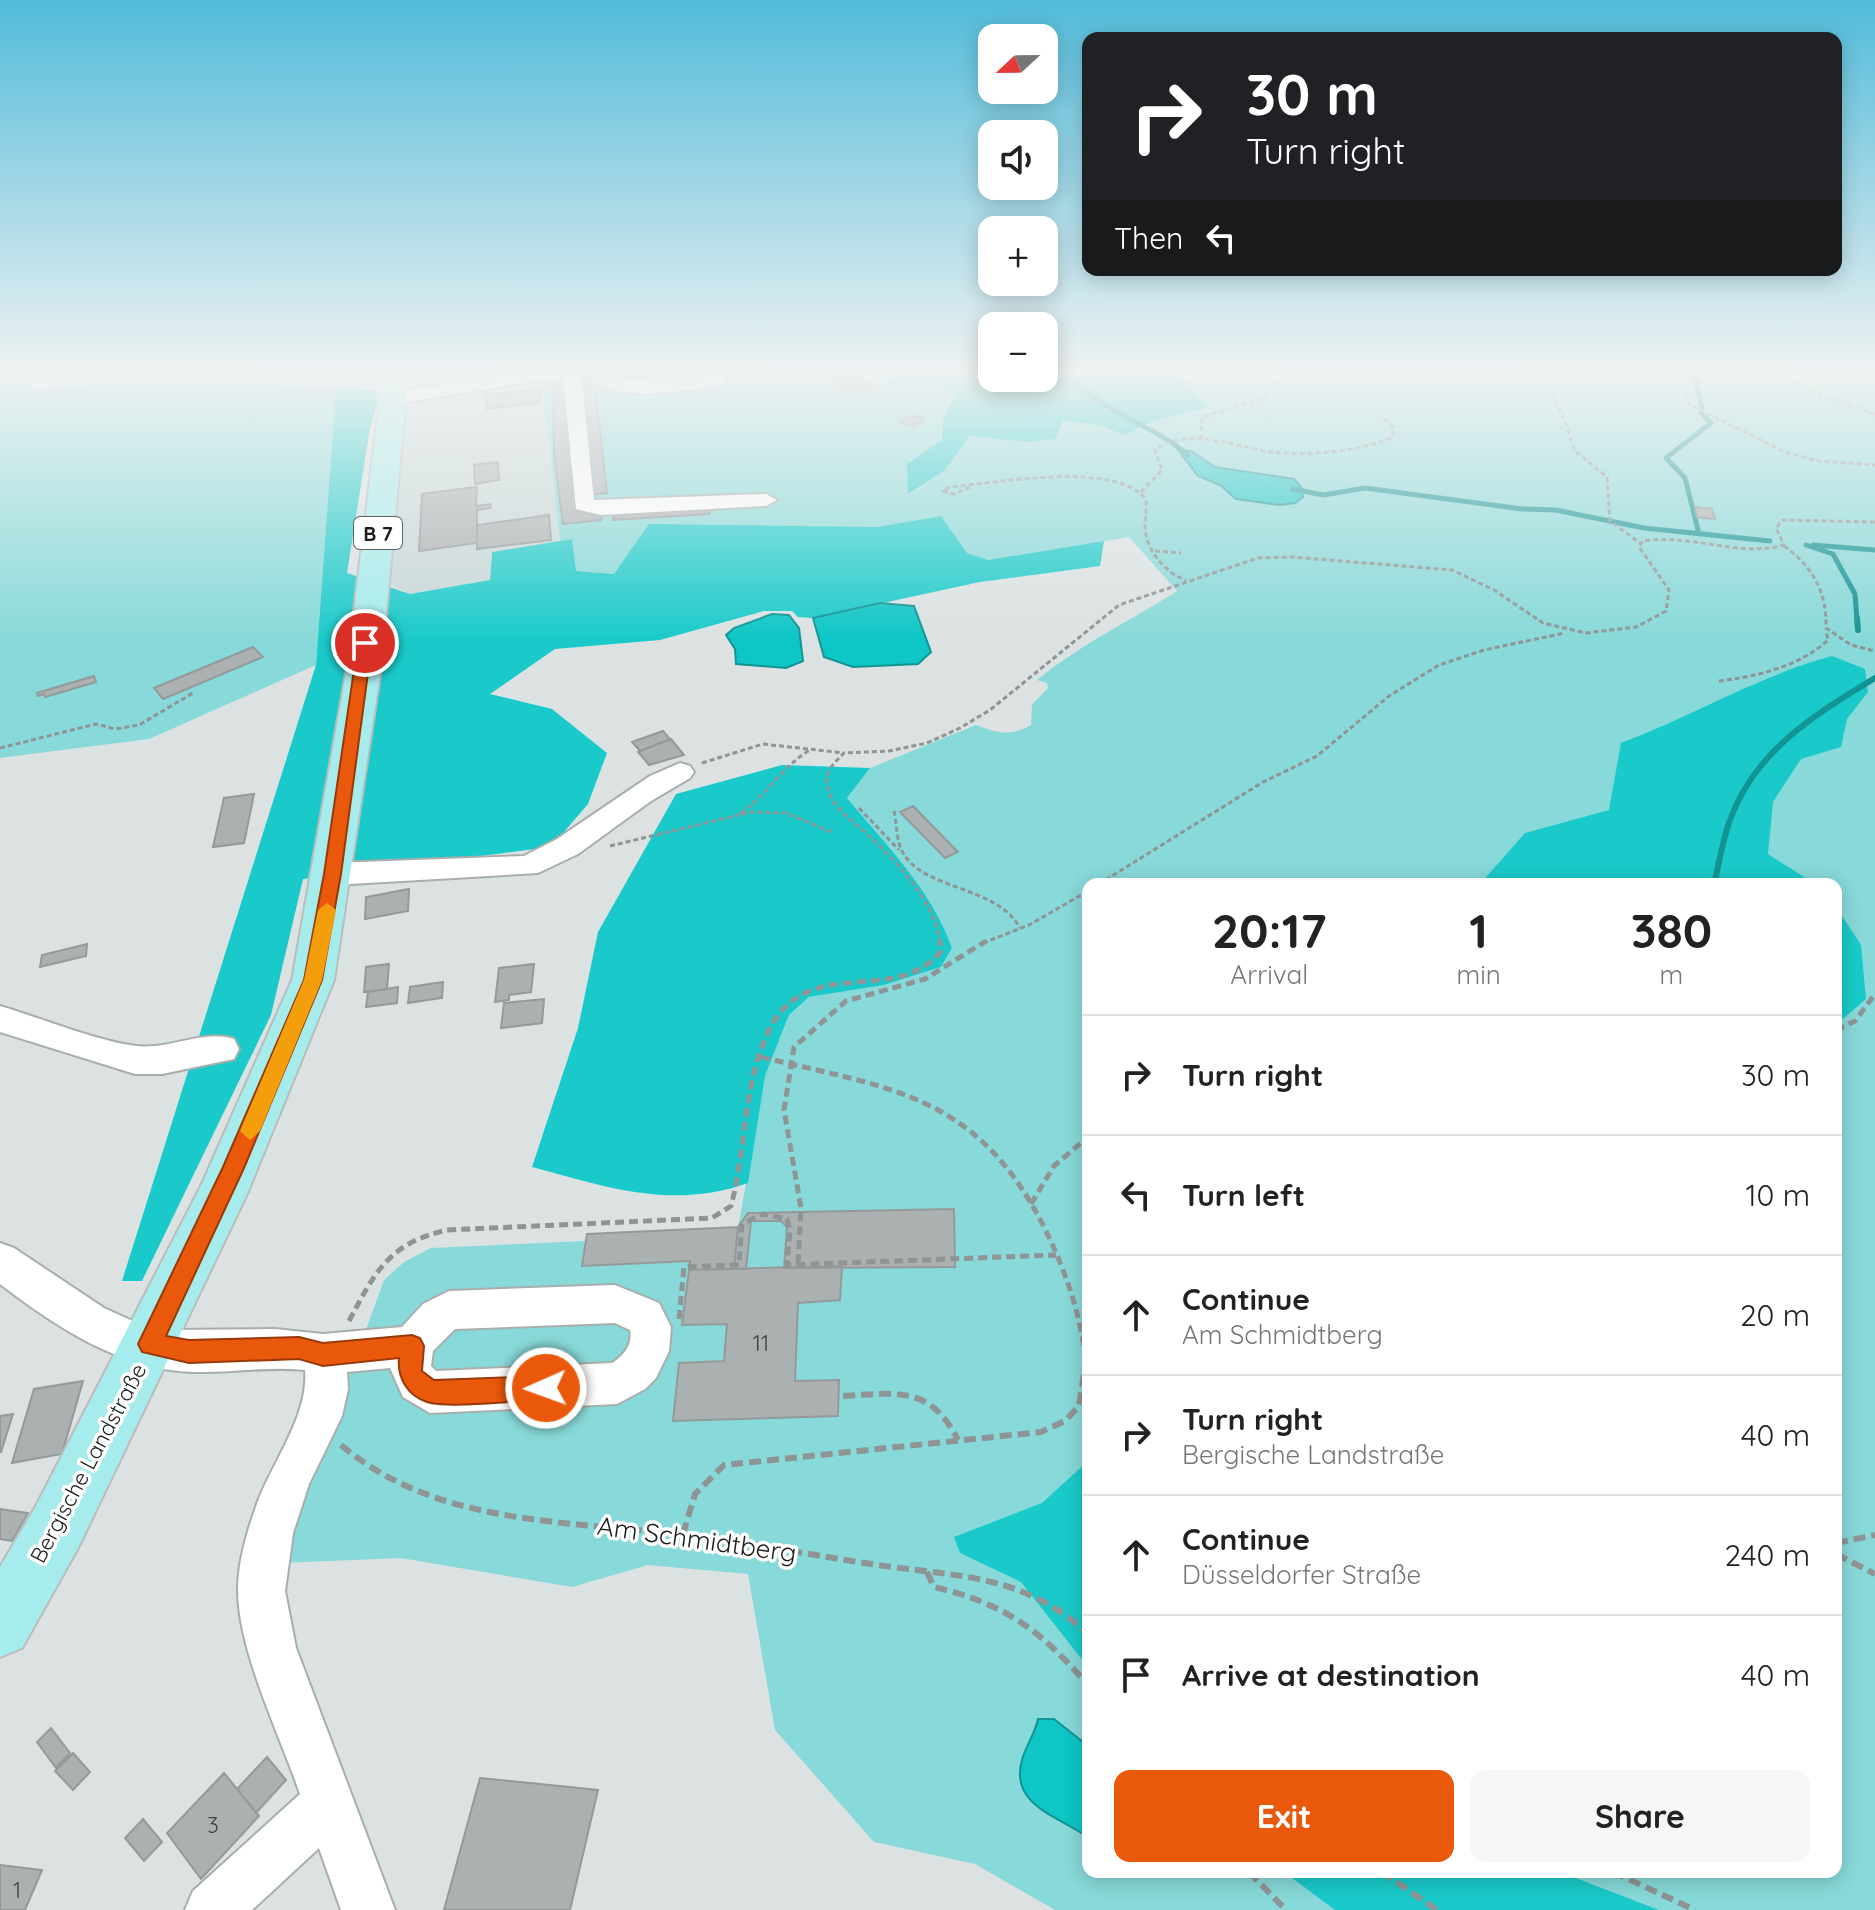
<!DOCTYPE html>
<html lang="en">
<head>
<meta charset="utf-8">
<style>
  body { margin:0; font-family:Quicksand,sans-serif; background:#f6f6f6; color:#222; height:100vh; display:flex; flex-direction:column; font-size:30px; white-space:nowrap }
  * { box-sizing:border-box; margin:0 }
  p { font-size:26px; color:#767676 }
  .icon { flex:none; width:44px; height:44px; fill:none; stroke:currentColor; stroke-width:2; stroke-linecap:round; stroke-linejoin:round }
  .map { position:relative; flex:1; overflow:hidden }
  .panel { position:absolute; left:1082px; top:878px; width:760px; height:1000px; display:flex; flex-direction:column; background:#fff; border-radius:16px; box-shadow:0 4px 20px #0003 }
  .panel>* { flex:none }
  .top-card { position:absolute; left:1082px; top:32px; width:760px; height:244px; border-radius:16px; box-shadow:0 4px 20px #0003; background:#202124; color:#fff; overflow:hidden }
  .needle { width:52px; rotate:248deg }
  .controls { position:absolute; left:978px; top:24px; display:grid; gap:16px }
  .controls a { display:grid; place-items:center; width:80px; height:80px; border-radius:16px; background:#fff; box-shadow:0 4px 20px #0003; font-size:40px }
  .pin { position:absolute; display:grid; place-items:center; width:68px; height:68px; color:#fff; margin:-34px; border:4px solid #fff; border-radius:50%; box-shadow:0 2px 8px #0007 }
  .me { position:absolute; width:88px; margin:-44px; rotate:268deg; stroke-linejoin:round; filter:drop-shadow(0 0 6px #0008) }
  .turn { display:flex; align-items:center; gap:28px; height:168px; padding:0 32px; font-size:36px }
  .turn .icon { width:104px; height:104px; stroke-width:2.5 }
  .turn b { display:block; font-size:56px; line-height:68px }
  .then { display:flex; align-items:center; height:76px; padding:0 32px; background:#0003; gap:16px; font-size:30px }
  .eta { display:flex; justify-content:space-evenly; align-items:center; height:136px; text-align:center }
  .eta b { font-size:48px; font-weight:800; line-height:56px }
  .primary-button { display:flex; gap:16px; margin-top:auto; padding:16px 32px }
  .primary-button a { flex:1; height:92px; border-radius:16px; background:#ea580c; color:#fff; font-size:32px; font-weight:800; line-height:92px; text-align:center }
  .primary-button a+a { background:#f6f6f6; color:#222 }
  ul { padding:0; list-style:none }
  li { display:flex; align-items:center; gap:24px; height:120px; padding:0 32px; border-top:2px solid #e0e0e0 }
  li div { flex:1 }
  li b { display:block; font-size:30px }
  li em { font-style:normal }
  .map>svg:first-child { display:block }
</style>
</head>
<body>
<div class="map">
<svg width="1875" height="1910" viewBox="0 0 1875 1910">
  <rect width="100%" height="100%" fill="#dce2e2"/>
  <path fill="#c9d7d7" d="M542 381 560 541 492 552 490 580 410 594 389 584 407 404 417 398Z"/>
  <path fill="#88d9d9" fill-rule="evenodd" d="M0 372H34L28 391 147 379 336 388 316 665 149 739 0 758Z
    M541 372H891L887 387H943L955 395 943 419 942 440 907 464 909 494 944 471 970 436 1028 442 1063 421 1094 424 1126 435 1148 423 1208 407 1178 372H1875V1910H1055L975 1864 874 1842 775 1730 748 1574 648 1565 572 1587 401 1558 281 1563 384 1280 404 1262 431 1248 737 1234 765 1076 789 1015 809 997 884 985 941 967 952 948C932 890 886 845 847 798L870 768 976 725C997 733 1010 737 1031 725L1032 705 1048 688 1047 683 1037 680C1081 644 1130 621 1177 591L1129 537 988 560 967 553 940 516 614 574 575 571 572 539 560 541ZM1088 884H1836V1872H1088Z"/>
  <path fill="#1acaca" d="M891 372H992V378L1043 380 1059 372H1178L1208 407 1148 423 1126 435 1094 424 1063 421 1055 439 1028 442 970 436 944 471 908 494 907 464 942 440 943 419 955 395 943 387H887Z
    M336 388 376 390 378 400 369 434 347 573 410 594 490 580 492 552 572 539 576 571 614 574 649 524 877 527 941 516 967 553 988 560 1104 541 1100 566 980 582 813 618 798 617 792 611H764L660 640 555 649 490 694 552 709 607 753 588 804 551 847 303 879 271 1015 142 1281H122L316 665Z
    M1832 656 1865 669 1868 692 1847 719 1841 747 1801 759 1773 802 1768 854 1815 884H1480L1525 833 1609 810 1621 743C1693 716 1758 676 1832 656Z
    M782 765 870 768 847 798C886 845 932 890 952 948L941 967 884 985 809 997 789 1015 765 1076 748 1183C672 1210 606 1187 532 1167L578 1028 598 932 676 794Z
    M1836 907 1861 945 1866 999 1836 1025Z
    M1088 1461V1667L1021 1582 960 1553 954 1537 1042 1503Z
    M1284 1872H1560L1659 1910H1335Z"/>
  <path fill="#0ec6c6" stroke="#129494" stroke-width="2" d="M1178 450 1191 451 1215 467 1294 479 1301 487 1303 497 1295 503 1280 505 1236 499 1220 485 1198 476Z
    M880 603 914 606 931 652 918 664 853 667 824 657 813 618Z
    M772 614 789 615 799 628 803 661 786 668 736 664 735 649 726 635 734 628Z
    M1038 1719H1054L1088 1746V1837C1058 1816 1009 1805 1022 1760 1026 1745 1035 1734 1038 1719Z"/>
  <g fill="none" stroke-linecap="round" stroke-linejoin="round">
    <path stroke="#129494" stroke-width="5" d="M1089 372 1076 382C1105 413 1153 425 1188 455
      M1694 372 1702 409
      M1293 489 1323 495 1365 488 1522 509 1556 510 1644 528 1770 541
      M1699 534 1685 478 1666 458 1711 423 1701 413
      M1806 545 1833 554 1855 594 1857 620
      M1813 545 1875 550"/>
    <path stroke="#129494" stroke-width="6" d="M1857 618 1858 630
      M1714 884C1719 864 1722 843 1729 823 1753 752 1814 715 1875 678"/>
  </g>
  <path fill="#abb0b0" stroke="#949999" stroke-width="2" d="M606 372 662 373 672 378V383L690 385 624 379Z
    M826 372H860L863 378 829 380Z
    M594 378 607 493 590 495 579 379Z
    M568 380 576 508 584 513 602 511 601 520 563 524 554 456 553 382Z
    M870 383 874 389 842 394 838 387Z
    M539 389 540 403 486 409V395Z
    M910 416 920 417 924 421 913 427 899 422Z
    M498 462 499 480 475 484 474 465Z
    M477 487 476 506 490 504 491 508 477 510V543L419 551 422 494Z
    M709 507V514L613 520 614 511Z
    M1695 507 1712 509 1715 519 1697 517Z
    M549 515 551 540 477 549V525Z
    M253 647 263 657 163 699 154 688Z
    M94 676 96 682 45 697 44 694 38 696 37 693Z
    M663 731 670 739 640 751 632 742Z
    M671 739 684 755 649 765 638 752Z
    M254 794 244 843 213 847 224 798Z
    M913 806 958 852 945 858 900 812Z
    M409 889 408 911 365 919 366 897Z
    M87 944 86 956 40 967 42 955Z
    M389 964 387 989 364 992 366 967Z
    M534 964 531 992 509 995V1000L495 1002 499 968Z
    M443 982 442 998 408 1003 410 987Z
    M398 987 397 1003 366 1007 368 992Z
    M544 999 542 1023 501 1028 504 1003Z
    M954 1209 955 1267 784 1268 787 1227 781 1221H751L746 1269H734L738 1227 748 1213Z
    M738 1227 734 1269 689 1270 690 1261 582 1266 587 1234Z
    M842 1266 840 1300 798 1303 795 1381 839 1380 838 1416 673 1421 679 1363 724 1361 727 1324 682 1325 689 1270Z
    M83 1381 62 1454 12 1463 34 1389Z
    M13 1414 1 1452H0V1416Z
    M0 1509 28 1513 12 1541 0 1539Z
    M51 1728 70 1753 56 1768 37 1742Z
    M73 1753 90 1772 73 1790 55 1771Z
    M267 1757 286 1780 256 1813 237 1789Z
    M224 1773 259 1816 201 1879 167 1833Z
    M480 1778 598 1790 570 1910H444Z
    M143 1819 162 1842 144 1861 125 1838Z
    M0 1865 42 1870 25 1910H0Z"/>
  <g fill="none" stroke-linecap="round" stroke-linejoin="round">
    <defs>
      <path id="minor" d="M522 372H581L594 500 766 494 777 500 766 506 601 515 576 509 563 377 393 404 383 398 393 392Z
        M707 372H725L723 384C698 390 618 402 600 383L609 377 673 383 707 376Z
        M680 763 690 766 694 772 690 778 651 801 578 854 538 873 333 885 322 882 318 874 322 866 333 863 524 856 557 839 650 776Z
        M0 1006C38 1017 99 1042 137 1046 169 1050 204 1029 234 1039L239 1049 234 1059 162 1074H135L0 1032Z
        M0 1243 14 1248 104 1308 139 1324 166 1330 275 1329 323 1334 402 1327 423 1304 449 1291 615 1285 659 1303 671 1327 669 1351 656 1378 645 1389 617 1404 430 1413 403 1397 390 1368 347 1372 348 1389 342 1416 309 1484 293 1533 285 1591 296 1648 395 1910H341L319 1848 252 1910H185L193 1891 300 1794C280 1735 238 1651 238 1590 238 1560 248 1529 258 1501 274 1460 309 1414 305 1370 268 1366 231 1373 194 1372 121 1370 56 1327 0 1284ZM615 1323 630 1330C633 1345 624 1355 612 1363L436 1371 431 1366 433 1351 455 1329Z"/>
      <path id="major" d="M380 372H404L406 398 381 668 334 980 247 1194 78 1548 22 1648 0 1657V1567L36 1506 201 1186 292 980 347 668 380 398Z"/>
    </defs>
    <use href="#minor" stroke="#a8aead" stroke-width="4"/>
    <use href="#major" stroke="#bbbcbc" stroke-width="4"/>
    <path stroke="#8f9494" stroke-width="3" stroke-dasharray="5 3" stroke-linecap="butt" d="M1540 372 1563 416 1575 451 1607 477 1610 521 1640 543
      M1675 372 1686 387 1689 404 1787 453 1819 461 1875 465
      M1775 372 1818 394 1875 414
      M1201 439 1202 417 1262 399 1285 372
      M970 487 955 494 943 491 950 487C992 483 1120 460 1146 500 1147 509 1145 517 1145 526 1145 549 1165 573 1186 580
      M1141 492 1162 470 1155 450C1191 424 1242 451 1282 453 1319 455 1357 451 1392 438L1394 429 1384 418
      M1784 546C1813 567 1827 592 1826 628L1851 645 1875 651
      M1155 551 1181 553
      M1719 681C1755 677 1801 666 1828 640L1826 631
      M0 748 96 724 115 729 139 725 193 693
      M702 763 763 744 844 753
      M859 808 899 850
      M894 811C897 823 896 837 901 849 920 891 996 884 1020 928
      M740 813C767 796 782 766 810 750
      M610 846 751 812 786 813 834 833
      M1099 884 1263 782 1317 756 1389 696 1439 665 1484 650 1565 633
      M940 943C936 903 897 862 869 836 854 822 830 807 827 784 825 771 835 762 844 753L889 751 927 743 960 728 990 710 1119 605 1258 558 1292 557 1452 570 1494 590 1543 623 1586 633 1636 627 1666 611 1669 590 1639 547 1643 541C1691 533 1737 558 1784 545L1776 528 1783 520 1875 522
      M983 943 1029 925 1088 891"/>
    <path stroke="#8f9494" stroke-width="5" stroke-dasharray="9 5" stroke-linecap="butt" d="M1836 1030 1855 1021 1875 994
      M761 1057C894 1089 978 1095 1045 1229 1066 1272 1081 1315 1086 1363
      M1031 1204 1054 1166 1088 1137
      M798 1263 801 1208 784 1110 794 1047 846 1001 925 979 986 941
      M679 1319 684 1267 739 1265 742 1224 763 1214 787 1219 790 1230 787 1265 1056 1255
      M349 1321C375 1272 389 1243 447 1230L712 1218 731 1206C746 1149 743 1086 768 1032 806 951 896 1008 941 951L940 941"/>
    <path stroke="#8f9494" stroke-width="6" stroke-dasharray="12 6" stroke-linecap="butt" d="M843 1396C897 1393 930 1385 958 1440
      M341 1445C439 1528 573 1520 693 1536 760 1544 825 1558 892 1567 969 1577 1028 1578 1088 1634
      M683 1534 695 1494 724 1465 1041 1432 1065 1421 1079 1406 1086 1361
      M1836 1543 1875 1535
      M1836 1554 1875 1574
      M927 1572 934 1587C1006 1604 1040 1630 1088 1685
      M1249 1872 1286 1910
      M1382 1872 1437 1910
      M1613 1872 1695 1910"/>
    <use href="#minor" fill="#fff" fill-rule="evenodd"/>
    <use href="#major" fill="#a6ecec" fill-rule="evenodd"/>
  </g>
  <linearGradient id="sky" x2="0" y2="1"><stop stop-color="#51bbda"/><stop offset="0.58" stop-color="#eff2f2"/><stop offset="1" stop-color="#eff2f2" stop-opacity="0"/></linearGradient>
  <rect width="1875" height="640" fill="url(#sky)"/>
  <path fill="#ea580c" stroke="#983908" stroke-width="2" d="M365 639 372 643 341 874 322 980 244 1168 166 1336 189 1340 299 1337 323 1343 412 1335 420 1338 424 1346 422 1371 434 1380 546 1376 554 1379 558 1388 554 1396 546 1400C519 1400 449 1409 427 1402 408 1396 397 1378 399 1358L323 1366 299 1359 189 1363 142 1352 138 1344 223 1167 304 980 324 874 358 643Z"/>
  <path fill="#f59e0b" d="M327 903 336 910 322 980 260 1131 250 1140 240 1131 304 980 318 910Z"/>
  <g text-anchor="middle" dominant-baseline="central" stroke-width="7" stroke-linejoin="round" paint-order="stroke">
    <rect fill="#fff" stroke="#606262" stroke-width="2" x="354" y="517" width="48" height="32" rx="6"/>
    <g font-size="20" font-weight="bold" fill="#1c1e1e">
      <text x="378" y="533">B 7</text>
    </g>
    <g font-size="22" fill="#404242">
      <text x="761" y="1343">11</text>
      <text x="213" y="1825">3</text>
      <text x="17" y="1890">1</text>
    </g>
    <g font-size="22" fill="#1c1e1e" stroke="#fff">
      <text transform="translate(88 1463) rotate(-62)">Bergische Landstraße</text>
    </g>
    <g font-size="26" fill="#1c1e1e" stroke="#fff">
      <text transform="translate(697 1539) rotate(8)">Am Schmidtberg</text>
    </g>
  </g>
</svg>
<div class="controls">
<a><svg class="needle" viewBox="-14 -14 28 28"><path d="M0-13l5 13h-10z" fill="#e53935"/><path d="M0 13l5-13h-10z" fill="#767676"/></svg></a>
<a><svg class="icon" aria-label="sound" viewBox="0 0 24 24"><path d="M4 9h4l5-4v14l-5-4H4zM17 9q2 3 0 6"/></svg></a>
<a>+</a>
<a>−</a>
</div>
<div class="pin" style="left:365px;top:643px;background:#d93025"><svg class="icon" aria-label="arrive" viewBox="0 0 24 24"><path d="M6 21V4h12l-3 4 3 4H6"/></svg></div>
<svg class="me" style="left:546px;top:1388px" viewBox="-20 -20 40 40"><circle r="17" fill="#ea580c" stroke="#fff" stroke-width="3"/><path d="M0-11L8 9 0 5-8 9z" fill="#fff"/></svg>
<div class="top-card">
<div class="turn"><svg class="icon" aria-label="right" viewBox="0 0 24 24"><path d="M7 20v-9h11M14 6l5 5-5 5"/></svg><div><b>30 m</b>Turn right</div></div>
<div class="then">Then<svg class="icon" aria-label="left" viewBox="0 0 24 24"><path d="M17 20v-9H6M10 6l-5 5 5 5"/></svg></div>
</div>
<section class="panel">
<div class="eta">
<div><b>20:17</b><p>Arrival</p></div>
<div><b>1</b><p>min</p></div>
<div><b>380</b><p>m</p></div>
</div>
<ul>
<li><svg class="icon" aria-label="right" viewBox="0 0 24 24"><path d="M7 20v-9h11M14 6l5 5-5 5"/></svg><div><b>Turn right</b></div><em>30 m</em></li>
<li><svg class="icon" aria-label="left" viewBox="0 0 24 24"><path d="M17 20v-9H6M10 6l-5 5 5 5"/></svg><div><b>Turn left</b></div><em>10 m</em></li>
<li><svg class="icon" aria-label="ahead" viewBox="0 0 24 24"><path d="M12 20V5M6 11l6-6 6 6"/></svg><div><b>Continue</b><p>Am Schmidtberg</p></div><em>20 m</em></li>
<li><svg class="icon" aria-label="right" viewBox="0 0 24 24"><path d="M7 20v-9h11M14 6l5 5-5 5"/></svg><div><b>Turn right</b><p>Bergische Landstraße</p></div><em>40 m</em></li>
<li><svg class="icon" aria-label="ahead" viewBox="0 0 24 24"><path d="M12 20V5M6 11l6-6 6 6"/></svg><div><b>Continue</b><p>Düsseldorfer Straße</p></div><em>240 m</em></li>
<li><svg class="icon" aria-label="arrive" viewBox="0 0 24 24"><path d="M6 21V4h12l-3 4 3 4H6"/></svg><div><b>Arrive at destination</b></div><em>40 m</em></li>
</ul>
<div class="primary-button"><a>Exit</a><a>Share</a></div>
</section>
</div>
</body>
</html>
